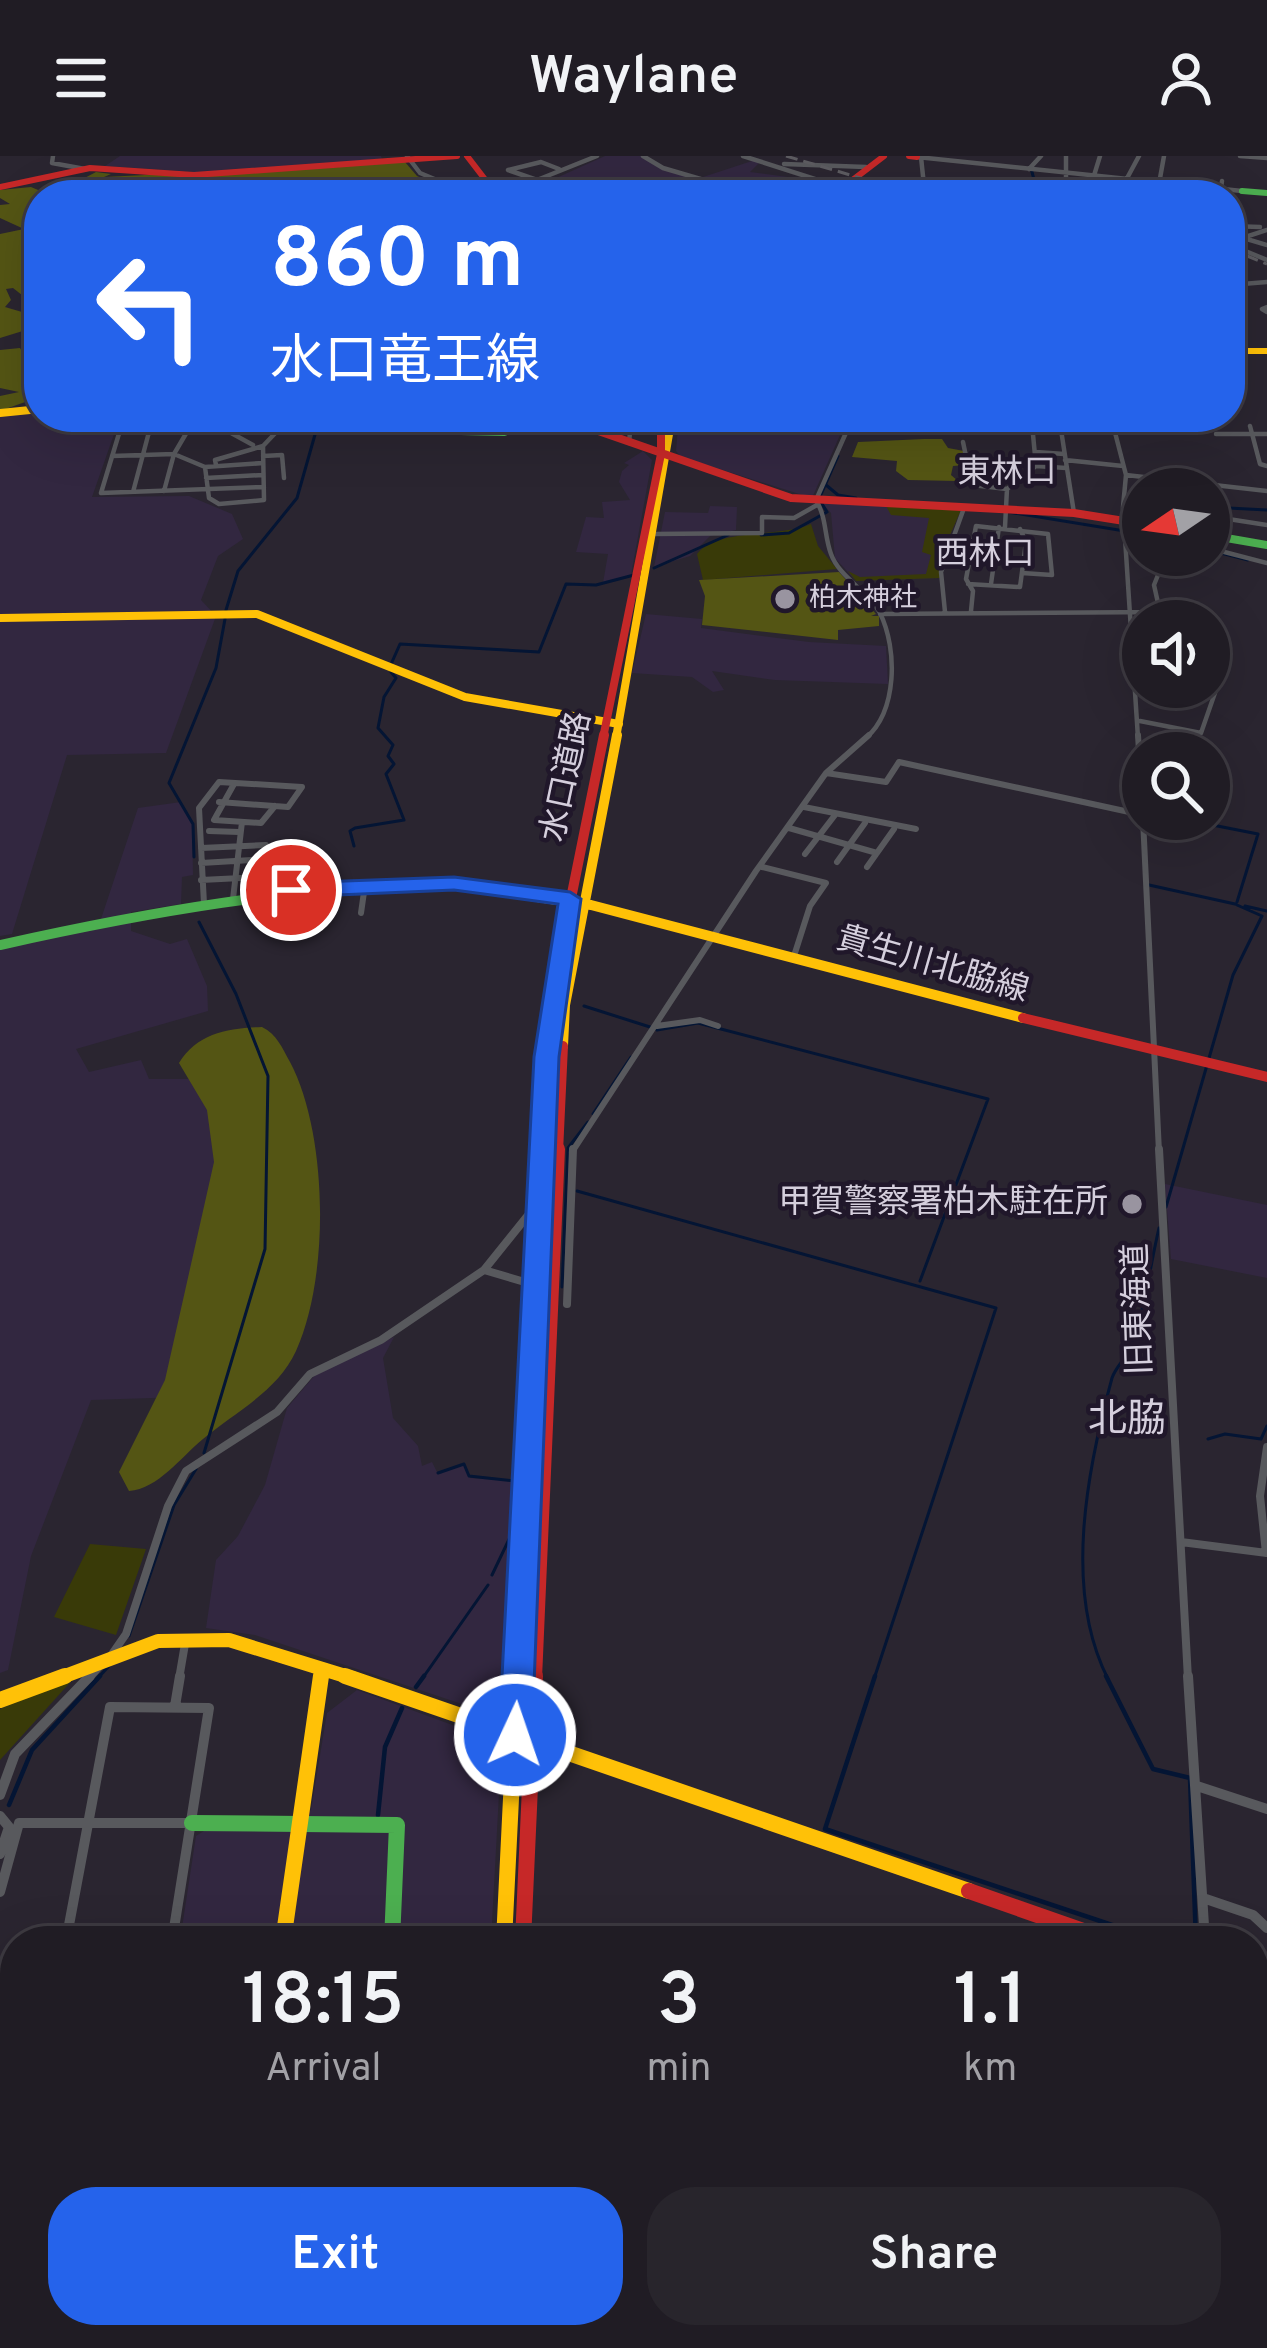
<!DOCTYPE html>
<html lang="en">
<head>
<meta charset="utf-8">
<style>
  body { margin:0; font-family:Overpass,"Noto Sans JP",sans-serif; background:#28252c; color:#f1f3f6; height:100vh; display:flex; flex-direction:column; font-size:45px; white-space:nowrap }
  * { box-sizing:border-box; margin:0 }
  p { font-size:39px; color:#a2a1a6 }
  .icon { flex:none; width:66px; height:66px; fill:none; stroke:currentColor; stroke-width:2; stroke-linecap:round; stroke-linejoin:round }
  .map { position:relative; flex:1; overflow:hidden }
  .details { position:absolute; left:0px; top:1770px; width:1269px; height:423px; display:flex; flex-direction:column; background:#201c24; border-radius:48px 48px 0 0; box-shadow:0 12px 48px #0002,0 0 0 3px #3d3a41 }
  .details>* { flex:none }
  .guide { position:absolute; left:24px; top:24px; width:1221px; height:252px; border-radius:48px; box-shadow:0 12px 48px #0002,0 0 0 3px #3d3a41; background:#2563eb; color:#fff; overflow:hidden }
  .needle { width:78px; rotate:257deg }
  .fabs { position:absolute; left:1122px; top:312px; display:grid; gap:24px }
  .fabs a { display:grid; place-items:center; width:108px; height:108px; border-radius:50%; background:#201c24; box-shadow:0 12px 48px #0002,0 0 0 3px #3d3a41; font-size:60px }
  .pin { position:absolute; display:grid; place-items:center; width:102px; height:102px; color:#fff; margin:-51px; border:6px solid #fff; border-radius:50%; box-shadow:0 3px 12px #0007 }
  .me { position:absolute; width:132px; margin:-66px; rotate:3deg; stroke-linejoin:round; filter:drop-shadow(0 0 9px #0008) }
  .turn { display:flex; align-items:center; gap:42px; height:252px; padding:0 48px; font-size:54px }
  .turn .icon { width:156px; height:156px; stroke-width:2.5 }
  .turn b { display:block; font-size:84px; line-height:102px }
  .eta { display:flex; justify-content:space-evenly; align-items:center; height:204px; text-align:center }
  .eta b { font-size:72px; font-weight:600; line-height:84px }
  .primary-button { display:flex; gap:24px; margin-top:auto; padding:24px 48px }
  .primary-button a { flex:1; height:138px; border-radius:48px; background:#2563eb; color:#fff; font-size:48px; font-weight:600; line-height:138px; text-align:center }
  .primary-button a+a { background:#28252c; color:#f1f3f6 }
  header { display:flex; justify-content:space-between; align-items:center; height:156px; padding:0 48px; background:#201c24; font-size:54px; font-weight:600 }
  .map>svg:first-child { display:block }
</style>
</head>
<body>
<header><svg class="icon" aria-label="menu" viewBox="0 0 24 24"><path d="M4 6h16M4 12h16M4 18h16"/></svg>Waylane<svg class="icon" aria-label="person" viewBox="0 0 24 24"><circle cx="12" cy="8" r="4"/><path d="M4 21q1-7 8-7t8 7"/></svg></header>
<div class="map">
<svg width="1267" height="2192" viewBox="0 0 1267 2192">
  <rect width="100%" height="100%" fill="#2a2530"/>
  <path fill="#322740" d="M120 0H381L382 3 208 17 105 10Z
    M605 0H641L660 12 700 22 755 4 761 5 750 16 810 24 801 25 798 39H584L547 34 543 28Z
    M39 255V261H120L92 341 189 340 232 358 243 383 218 400 201 444 216 460 166 597 67 599 12 778 0 780V259Z
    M679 261H848L812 342 681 301 676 295Z
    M643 295 652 304 631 419 603 427 608 398 576 396 586 361 604 362 602 346 630 344 619 326 622 315 629 309 624 307Z
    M821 346 961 354 946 388 940 422 856 425 835 402 831 357Z
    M710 350 737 351 736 374 710 380 690 400 654 411 665 356 708 357Z
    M646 458 702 463 701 472 809 486 886 490 888 528 775 524 712 515 724 534 713 536 692 521 632 517Z
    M181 646 192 669 193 719 182 721 181 748 131 756V775L170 788 187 783 207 830 208 855 76 893 89 916 141 904 149 923H233L182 1241 91 1244 31 1400 8 1514 0 1517V792L99 769 138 652Z
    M1165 1028 1267 1049V1122L1171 1103Z
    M394 1181 383 1202 393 1262 418 1290 422 1310 432 1306 437 1316 464 1309 470 1322 514 1325 504 1537 477 1553 255 1479 206 1472 216 1404 238 1380 265 1329 287 1252 315 1219Z
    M357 1534 485 1581 501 1601 491 1785H180L196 1680 204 1675 282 1673 311 1654 327 1557Z
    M119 2178H465L463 2192H117Z"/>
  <path fill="#393a08" d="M886 350 961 354 946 388 940 422 856 425 848 415 860 421 926 418 931 399 922 396 929 362 891 359Z
    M811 368 818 390 837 413 703 424 697 398C716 372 779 382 811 368Z
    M90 1388 146 1393 116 1479 54 1461Z
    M75 1521 0 1604V1553Z"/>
  <path fill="#545514" d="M405 6 417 20 451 35 385 39 376 25 363 39H242L265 22 228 39 218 29 209 31 216 39H148L140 34 138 39H63L58 31 112 27 79 25 96 16 111 18 104 21Z
    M31 31 50 39H39V137L27 143 13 132 6 133 11 144 5 151 39 161V170L0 182V78L24 73 0 62V49L10 48 0 42V34Z
    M20 192 34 215 39 214V241L0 255V240L19 236 0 232V194Z
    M924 283H942L948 292 964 295 965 309 953 310 951 319 958 325 908 324 896 315 897 305 852 301 858 286Z
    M839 416 876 458 871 460H879V470L838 474V484L702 469 705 440 699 424Z
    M262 871C277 878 282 892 290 906 328 978 330 1120 296 1195 277 1236 235 1256 203 1283 181 1301 158 1333 129 1335L119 1316 165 1224 214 1006 207 954 179 907C197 877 229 872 262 871Z"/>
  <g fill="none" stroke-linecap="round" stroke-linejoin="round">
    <path stroke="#041534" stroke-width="3" d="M1032 16 1036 31
      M541 25 549 39
      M1230 92 1245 97
      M826 329 838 339 856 342
      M1209 351 1267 354
      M1008 356 1143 378
      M761 379 789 377 827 356 819 343 838 300
      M1217 396 1248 404
      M654 412 728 379
      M226 454 238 415 297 342 320 261
      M392 506 400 488 539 496 566 428 596 429 634 419
      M1182 663 1258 678 1237 746
      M354 690 350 675 355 672 404 664 386 618 394 608 388 600 393 589 378 572 384 541 396 522 391 516
      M194 701 193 668 169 627 216 512 225 463
      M1149 729 1235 748
      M1245 750 1267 755
      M199 766 236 838 268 920 265 1093 204 1297
      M584 850 650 871
      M657 874 698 867 988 943 920 1125
      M593 958 631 901
      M577 1035 996 1152 874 1523
      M1166 1051 1233 819 1262 760 1237 749
      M562 1131 568 992 588 966
      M1208 1283 1225 1278 1261 1283 1267 1270
      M438 1317 464 1308 469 1320 515 1325 513 1364
      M492 1419 512 1377
      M129 1480 174 1349 196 1313
      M97 1523 109 1510
      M422 1523 488 1429
      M1108 1523C1063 1435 1087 1314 1112 1222 1116 1210 1127 1202 1131 1190 1145 1153 1150 1110 1159 1072"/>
    <path stroke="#041534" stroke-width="4.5" d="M875 1520 825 1673 1160 1785
      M1106 1520 1153 1613 1190 1622 1196 1785
      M416 1531 424 1520
      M9 1649 32 1594 100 1520
      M378 1659 385 1591 402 1552
      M1254 1816 1267 1821
      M958 2178 989 2192
      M1218 2178 1219 2192
      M351 2192 352 2180"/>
    <path stroke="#58595d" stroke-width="4.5" d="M53 0 52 7 85 13
      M407 0 420 17 473 39
      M643 0 663 12 755 39
      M743 0 865 39
      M1066 0V39
      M1240 0 1267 2
      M917 1 1242 35
      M921 1 925 39
      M784 8 866 11
      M1029 13 1041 0
      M537 24 597 0
      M1038 37 1065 38
      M528 39 541 34 537 24 508 14 541 6 559 13
      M556 39H563
      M1088 39 1100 0
      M1118 39 1139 0
      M1157 39 1164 0
      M1220 39 1222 25
      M1230 70 1260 71
      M1240 81 1267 89
      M1230 86 1267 74
      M1243 94 1267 104
      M1230 129 1267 126
      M1267 151 1262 153 1267 156
      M1232 195 1242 219
      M124 261 101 337 264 331
      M624 261 631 265 629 287
      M853 261 816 344C827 363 824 379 831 398 839 421 869 436 880 457 898 494 897 555 866 582
      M882 261V266
      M1059 261 1074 357
      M1111 261 1126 319 1123 351 1138 582
      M229 267 222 272 253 289
      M993 268H1032L1036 310 1007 333 1005 371
      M1250 270 1260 308 1267 310
      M1033 274 1061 276
      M1216 278H1267
      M963 286 972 329 1007 333
      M1036 296 1064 298
      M112 300 174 298 205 311
      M263 300 282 299 284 322
      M1065 304 1123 310
      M1004 305 1036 306
      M263 307 205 311 209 342 219 348 264 344 263 290 282 270
      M216 309 215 304 263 290
      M1036 310 1066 312
      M1126 319 1267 335
      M206 322 263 319
      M164 335 174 298 194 264
      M133 336 153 261
      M1209 360 1267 369
      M654 378 762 377V361L794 362 817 349
      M1209 392 1267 407
      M968 428 1020 431 1026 386 1020 373
      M991 428 999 371
      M971 455 973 435 966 423 976 370 1048 378 1052 419 1022 417
      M945 456 941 416 964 352
      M880 458 1159 456
      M1162 465 1154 429 1166 399
      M1140 565 1201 577 1225 508"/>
    <path stroke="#58595d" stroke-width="6" d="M1138 579 1143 660
      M826 617 886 626 899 606 1143 659
      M234 628 214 664 261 667 275 650
      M804 651 916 673
      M1143 663 1159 996
      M789 672 877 697
      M209 675 239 676
      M201 692 266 689
      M805 698 835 659
      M837 706 865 667
      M201 707 267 703
      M762 711 826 727 810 750 794 800
      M867 711 894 673
      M201 724 281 720
      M233 743 242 666
      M204 748 199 652 219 626 302 631 288 651 219 646
      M361 757 365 729
      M657 870 700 864 718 870
      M572 996 756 715 826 617 869 579"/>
    <path stroke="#58595d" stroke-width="8" d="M1159 993 1188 1523
      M484 1114 535 1129
      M567 1148 573 993
      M1181 1386 1267 1397
      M1266 1397 1260 1340 1267 1291
      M110 1501 126 1478 168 1350 186 1315 277 1256 310 1218 381 1184 484 1114 529 1058 539 1056
      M88 1523 99 1511
      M179 1523 186 1482"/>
    <path stroke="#58595d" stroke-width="10" d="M1188 1520 1205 1785
      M175 1550 180 1520
      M1197 1630 1267 1653
      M0 1639 15 1598 90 1520
      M0 1660 9 1671 0 1698
      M0 1736 19 1667H192
      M1203 1742 1253 1759 1267 1772
      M66 1785 110 1551 209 1552 172 1785
      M0 1971H15
      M1254 2027 1267 2034
      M1254 2112 1267 2119
      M0 2147 15 2161
      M597 2178 603 2192
      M973 2178 1004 2192
      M1228 2181 1252 2192
      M104 2192 107 2178
      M838 2192 843 2178"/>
    <path stroke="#4caf50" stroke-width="6" d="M1242 35 1267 37"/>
    <path stroke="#4caf50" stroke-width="8" d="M418 274 504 276 542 261
      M1209 379 1267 389"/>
    <path stroke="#4caf50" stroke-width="10" d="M0 789C148 756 295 730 448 728"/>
    <path stroke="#4caf50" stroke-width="16" d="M192 1667 397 1669 392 1785
      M359 2192 360 2178"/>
    <path stroke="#ffc107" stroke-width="6" d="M1230 195H1267
      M1 257 39 253"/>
    <path stroke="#ffc107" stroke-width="8" d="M0 257 30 254
      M0 462 257 458 465 541 619 568
      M616 582 672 261"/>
    <path stroke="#ffc107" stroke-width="10" d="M448 728 591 749 1023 862
      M563 890 565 849 617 579
      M542 996 547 901 562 787"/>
    <path stroke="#ffc107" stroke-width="14" d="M57 1523 158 1485 229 1484 355 1523
      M321 1523 322 1513
      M517 1523 543 993"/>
    <path stroke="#ffc107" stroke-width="16" d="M345 1520 969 1735
      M0 1544 65 1520
      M283 1785 321 1520
      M504 1785 517 1520
      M1254 1835 1267 1840
      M233 2192 234 2178"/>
    <path stroke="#c62828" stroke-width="6" d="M467 0 497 39
      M909 0 917 1
      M0 31 90 12 194 19 457 0
      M833 39 884 0"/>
    <path stroke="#c62828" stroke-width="8" d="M148 261 385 274H418L433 261
      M558 261 791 342 1074 357 1143 368
      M603 582 661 298V261"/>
    <path stroke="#c62828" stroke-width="10" d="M562 787 604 579
      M1023 862 1267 921
      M558 996 563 890"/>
    <path stroke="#c62828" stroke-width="14" d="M535 1523 558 993"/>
    <path stroke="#c62828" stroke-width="16" d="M969 1735 1112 1785
      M523 1785 535 1520
      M482 2178V2192
      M507 2178V2192"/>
    <path stroke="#5d5c61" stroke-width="3" stroke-dasharray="12 6" stroke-linecap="butt" d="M786 0 918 39
      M1230 93 1267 108"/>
  </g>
  <path fill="#2563eb" stroke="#184099" stroke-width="3" d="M454 721 570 736 581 743 559 901 532 1579 527 1589 515 1594 503 1589 499 1579 534 901 558 748 454 734 291 741 279 734 291 727Z"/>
  <g fill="#9994a0" stroke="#20172a" stroke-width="4.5">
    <circle cx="785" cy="443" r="12"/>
    <circle cx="1132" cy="1048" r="12"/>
  </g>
  <g text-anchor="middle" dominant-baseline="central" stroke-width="9" stroke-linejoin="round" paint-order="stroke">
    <g font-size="27" fill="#d5cfdd" stroke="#20172a" text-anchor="start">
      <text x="809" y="443">柏木神社</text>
    </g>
    <g font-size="33" fill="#d5cfdd" stroke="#20172a">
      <text x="1007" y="318">東林口</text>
      <text x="985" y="400">西林口</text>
    </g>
    <g font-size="33" fill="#d5cfdd" stroke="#20172a">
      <text transform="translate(568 621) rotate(-78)">水口道路</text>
      <text transform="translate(932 810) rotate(16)">貴生川北脇線</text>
      <text transform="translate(1140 1153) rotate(-92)">旧東海道</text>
    </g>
    <g font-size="33" fill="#d5cfdd" stroke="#20172a" text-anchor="end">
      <text x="1108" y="1048">甲賀警察署柏木駐在所</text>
    </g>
    <g font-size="39" fill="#d5cfdd" stroke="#20172a">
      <text x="1127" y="1265">北脇</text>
    </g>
  </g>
</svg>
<div class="fabs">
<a><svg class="needle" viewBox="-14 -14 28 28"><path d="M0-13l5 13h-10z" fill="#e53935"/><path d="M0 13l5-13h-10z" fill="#a2a1a6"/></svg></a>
<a><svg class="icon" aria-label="sound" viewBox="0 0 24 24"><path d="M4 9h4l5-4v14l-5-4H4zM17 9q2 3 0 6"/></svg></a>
<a><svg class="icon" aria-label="search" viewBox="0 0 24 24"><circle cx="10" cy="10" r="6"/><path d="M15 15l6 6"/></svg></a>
</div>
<div class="pin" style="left:291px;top:734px;background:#d93025"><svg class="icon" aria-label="arrive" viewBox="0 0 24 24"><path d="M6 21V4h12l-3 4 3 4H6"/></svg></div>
<svg class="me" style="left:515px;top:1579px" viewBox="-20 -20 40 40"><circle r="17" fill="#2563eb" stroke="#fff" stroke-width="3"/><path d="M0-11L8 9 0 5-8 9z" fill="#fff"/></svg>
<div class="guide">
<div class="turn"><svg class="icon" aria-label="left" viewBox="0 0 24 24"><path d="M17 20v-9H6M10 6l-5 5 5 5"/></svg><div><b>860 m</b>水口竜王線</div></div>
</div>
<section class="details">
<div class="eta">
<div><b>18:15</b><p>Arrival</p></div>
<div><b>3</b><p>min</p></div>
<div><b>1.1</b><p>km</p></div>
</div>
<div class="primary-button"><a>Exit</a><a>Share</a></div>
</section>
</div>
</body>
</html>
